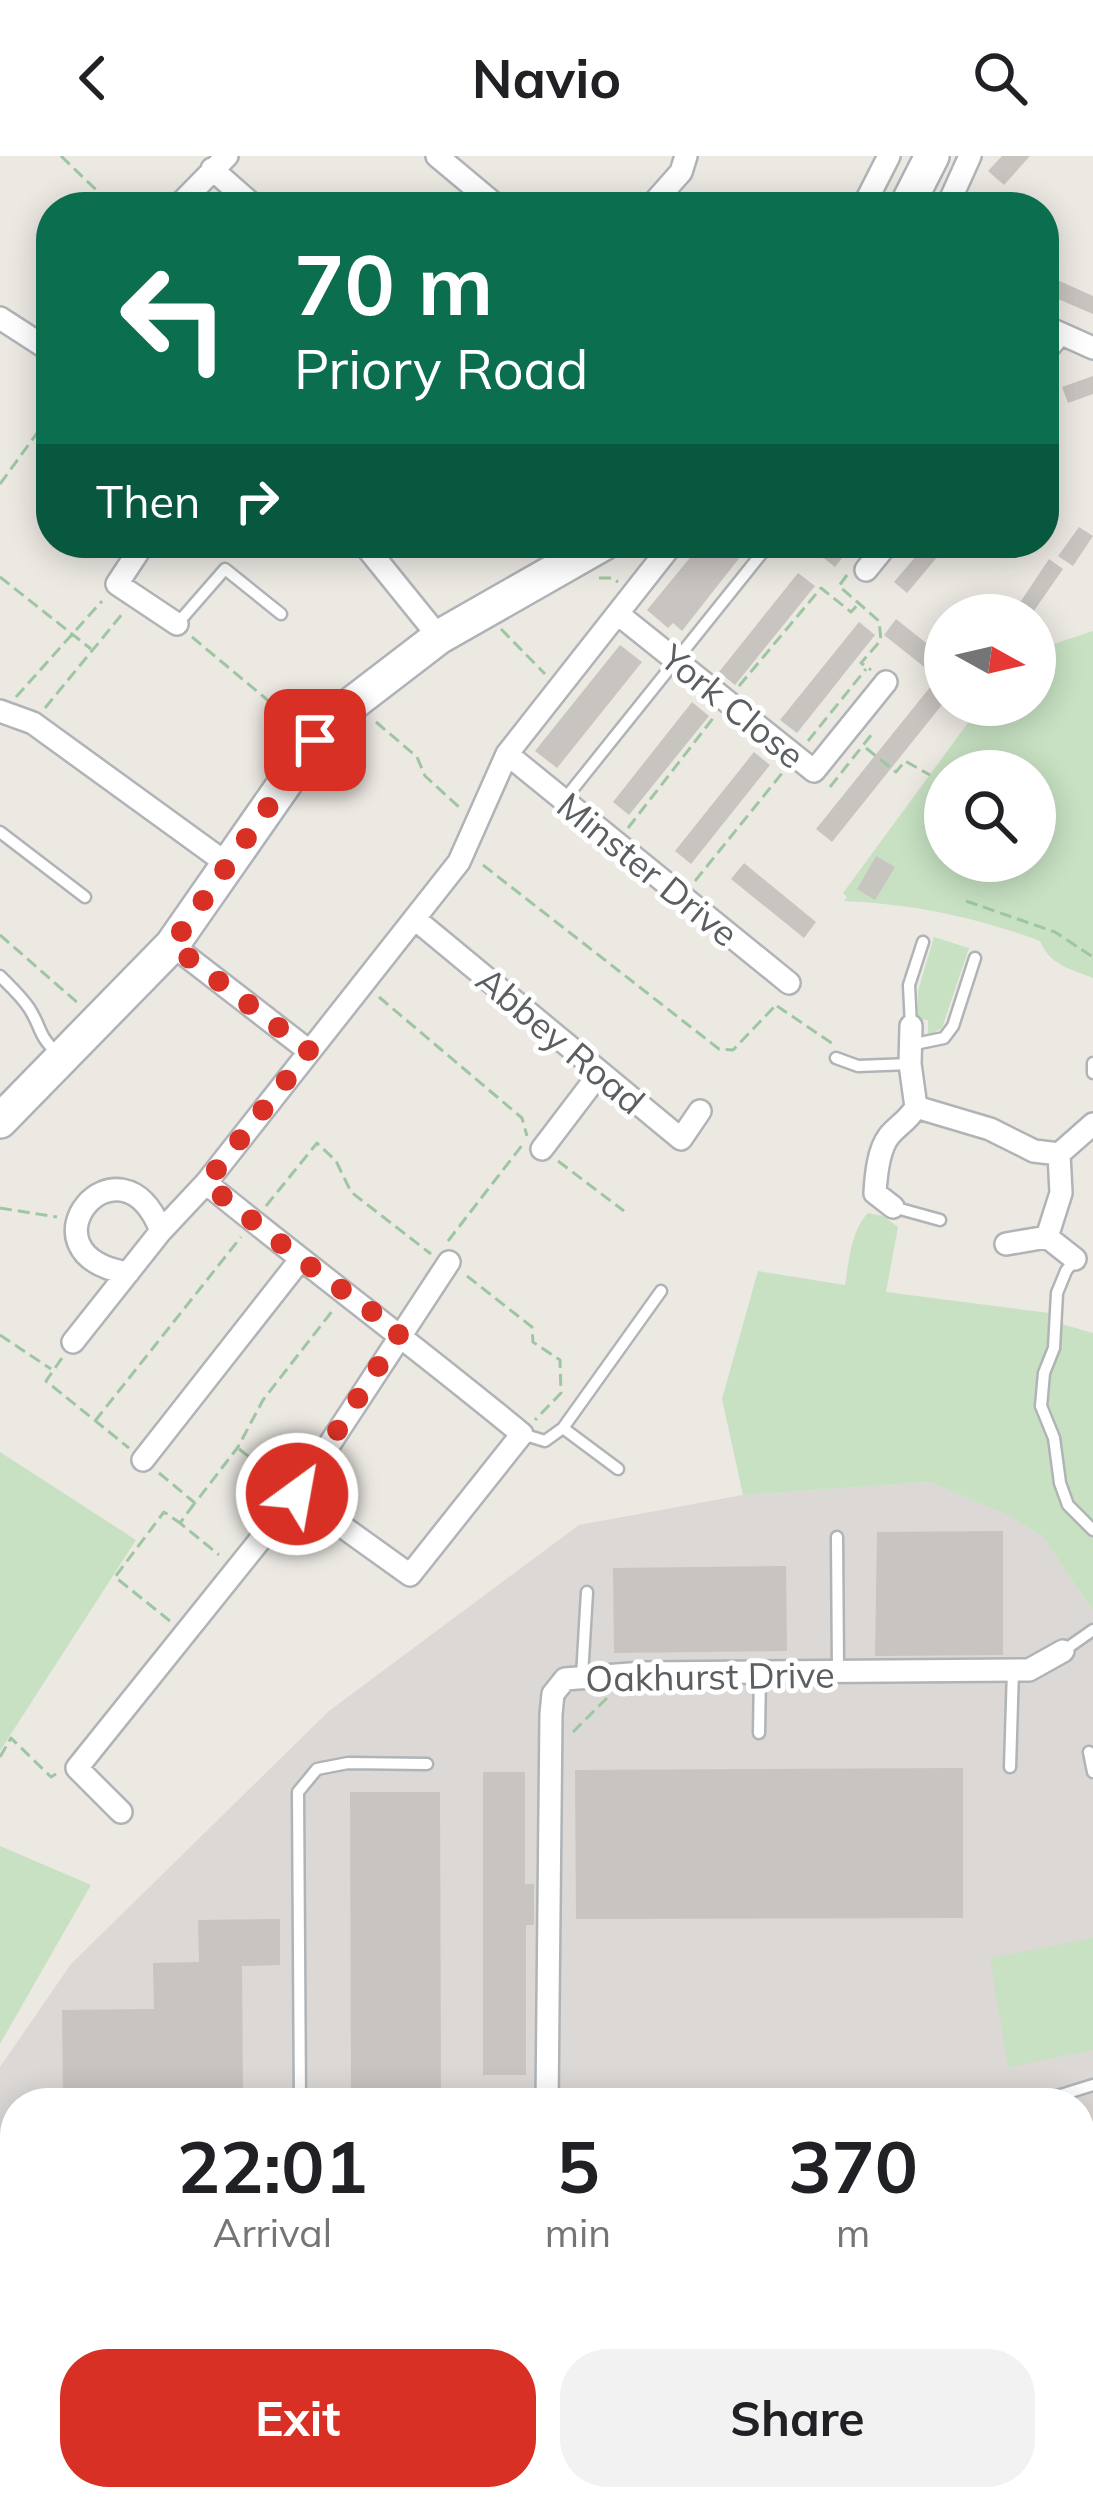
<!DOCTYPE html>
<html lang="en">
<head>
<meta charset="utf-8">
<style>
  body { margin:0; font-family:Mulish,sans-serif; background:#f2f2f2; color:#202124; height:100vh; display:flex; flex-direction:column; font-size:45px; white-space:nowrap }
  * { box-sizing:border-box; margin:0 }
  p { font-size:39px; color:#757577 }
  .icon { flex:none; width:66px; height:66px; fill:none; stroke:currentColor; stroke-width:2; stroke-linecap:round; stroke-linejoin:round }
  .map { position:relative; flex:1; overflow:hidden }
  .sheet { position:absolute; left:0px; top:1932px; width:1095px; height:423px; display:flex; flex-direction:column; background:#fff; border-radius:48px 48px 0 0; box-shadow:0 6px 30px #0003 }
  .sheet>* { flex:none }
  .top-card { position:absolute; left:36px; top:36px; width:1023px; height:366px; border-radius:48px; box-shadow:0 6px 30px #0003; background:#0b6e4f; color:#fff; overflow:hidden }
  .needle { width:78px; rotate:98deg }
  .tools { position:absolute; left:924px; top:438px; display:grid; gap:24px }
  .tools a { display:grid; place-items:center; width:132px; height:132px; border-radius:50%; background:#fff; box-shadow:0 6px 30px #0003; font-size:60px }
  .pin { position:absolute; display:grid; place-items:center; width:102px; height:102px; color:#fff; margin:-51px; border-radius:24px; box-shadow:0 6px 18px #0006 }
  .me { position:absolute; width:132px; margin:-66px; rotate:32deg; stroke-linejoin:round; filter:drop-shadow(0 0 9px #0008) }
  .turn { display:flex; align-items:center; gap:42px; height:252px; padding:0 60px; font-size:54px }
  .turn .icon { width:156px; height:156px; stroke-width:2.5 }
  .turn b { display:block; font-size:84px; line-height:102px }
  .then { display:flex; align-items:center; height:114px; padding:0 60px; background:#0003; gap:24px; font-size:45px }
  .eta { display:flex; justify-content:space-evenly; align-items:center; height:204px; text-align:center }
  .eta b { font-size:72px; font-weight:700; line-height:84px }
  .cta { display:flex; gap:24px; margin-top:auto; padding:24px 60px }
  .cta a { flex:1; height:138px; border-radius:48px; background:#d93025; color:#fff; font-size:48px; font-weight:700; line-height:138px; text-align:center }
  .cta a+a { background:#f2f2f2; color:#202124 }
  header { display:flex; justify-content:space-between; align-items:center; height:156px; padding:0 60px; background:#fff; font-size:54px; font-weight:700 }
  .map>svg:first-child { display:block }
</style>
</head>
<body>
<header><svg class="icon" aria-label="back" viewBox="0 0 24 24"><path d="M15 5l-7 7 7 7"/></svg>Navio<svg class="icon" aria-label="search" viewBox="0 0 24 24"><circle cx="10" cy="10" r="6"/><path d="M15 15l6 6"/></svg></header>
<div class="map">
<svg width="1093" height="2353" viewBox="0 0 1093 2353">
  <rect width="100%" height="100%" fill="#ece9e3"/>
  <path fill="#dbd8d5" d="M929 1326 1007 1359 1042 1380 1093 1455V2269L1080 2270V1947H15V2074L0 2067V1911L71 1808 329 1555 579 1369 743 1339Z
    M1093 2320V2353H350L434 2343 1080 2340V2322Z"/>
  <path fill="#c7e1c2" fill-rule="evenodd" d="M1093 475V822C1070 813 1050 809 1040 785 972 760 917 749 844 745L847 741 843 737 981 549H1035V494ZM945 615H1035V705H945Z
    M934 781 969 792 942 872 928 880V864L918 863V835Z
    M868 1057 883 1060 898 1071 886 1136 1049 1157 1065 1169 1093 1177V1455L1042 1380 1007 1359 929 1326 743 1339 722 1243 758 1115 845 1129C849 1106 851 1074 868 1057Z
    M0 1296 136 1384 0 1595Z
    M0 1690 91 1729 0 1888Z
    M1093 1782V1894L1008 1911 990 1802Z"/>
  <path fill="#c8c4c0" d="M1002 0H1030L1004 29 988 15Z
    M1044 118 1093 140V158L1044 137Z
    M1093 220V238L1068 247 1062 231Z
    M1079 371 1093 380 1073 410 1058 400Z
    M702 387H751L682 475 673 467 668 472 647 454Z
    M832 387H854L835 411 821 400Z
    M927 387H949L907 437 894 426Z
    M1049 403 1063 413 1031 459H1015V445H1021Z
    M798 417 815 430 735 529 719 516Z
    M896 463 945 502 933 518 884 479Z
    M859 466 875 479 797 577 780 564Z
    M620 489 642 506 557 612 535 595Z
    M935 525 945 532V545L832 686 816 673Z
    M692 546 709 560 629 659 613 646Z
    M754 596 770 609 691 708 675 695Z
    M876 700 895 711 875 744 857 733Z
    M744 707 816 766 804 782 731 723Z
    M1003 1375V1499L875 1500 877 1376Z
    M786 1410 787 1495 614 1497 613 1412Z
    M963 1612V1762L576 1763 575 1614Z
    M483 1616H525V1728H534V1769H526V1919H483Z
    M350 1636H440L441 1936H351Z
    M280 1763V1809L242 1810 243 1937 63 1939 62 1854 154 1853 153 1807 199 1806 198 1764Z"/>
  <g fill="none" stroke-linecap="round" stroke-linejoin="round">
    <defs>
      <path id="lane" d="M177 468 225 413 281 458
        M564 644 770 387
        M0 676 85 741
        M0 820C10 830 21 840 29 852 42 872 37 878 57 897
        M911 870 909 829 923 786
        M910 889 944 882 953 870 975 802
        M836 902 858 910 910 908
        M1093 907V917
        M893 1051 940 1064
        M1075 1103 1066 1115 1057 1137 1054 1192 1044 1217 1041 1250 1054 1282 1060 1327 1068 1349 1093 1374
        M563 1272 661 1135
        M522 1278 545 1285 563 1272 618 1313
        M837 1381 838 1515
        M1063 1495 1093 1474
        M582 1520 587 1436
        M759 1577 760 1518
        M1089 1596 1093 1616
        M1010 1611 1013 1514
        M300 1947 298 1636 317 1613 348 1607 427 1608
        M1035 1947 1093 1929
        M629 2340 636 2353
        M654 2353 655 2340
        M671 2353 672 2340
        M899 2353V2340"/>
      <path id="street" d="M437 0 498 51
        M212 13 255 51
        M177 51 227 0
        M650 51 681 16 686 0
        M863 51 889 0
        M947 51 970 0
        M0 162 51 195
        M1044 170 1093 192
        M1044 197 1060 178
        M144 387 117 428 177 468
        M363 387 439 481
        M866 414 888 387
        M618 458 814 615 886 526
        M0 555 33 567 226 707
        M507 598 789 827
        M415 763 681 983 700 955
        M172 789 309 895
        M911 870 910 908 916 951 990 973 1034 995 1059 998 1093 968
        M542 993 599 918
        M1059 998 1061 1037 1047 1081 1075 1103
        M206 1027C310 1112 418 1192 522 1278L410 1419 297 1338
        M893 1051 875 1037C876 1020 878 994 889 980 898 969 909 964 916 951
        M1006 1088 1047 1081
        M128 1117C13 1098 120 969 161 1075
        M73 1186 161 1075 206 1027 459 706 507 598 673 387
        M143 1304 300 1104
        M121 1656 77 1612 297 1338 449 1106
        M547 1947 551 1558 553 1538 565 1523 643 1517 1029 1514 1063 1495
        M0 2216 15 2225
        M187 2340 195 2353
        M284 2340 288 2353"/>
      <path id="secondary" d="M906 51 932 0
        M0 965 172 789 315 584 353 547 439 481 604 387
        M1080 2292 1093 2290
        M228 2353 264 2340"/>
    </defs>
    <use href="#lane" stroke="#b0b4b7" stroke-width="15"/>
    <use href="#street" stroke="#b0b4b7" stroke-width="26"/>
    <use href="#secondary" stroke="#afb3b7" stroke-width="38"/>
    <path stroke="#9ec6a3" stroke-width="3" stroke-dasharray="12 6" stroke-linecap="butt" d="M61 0 114 51
      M0 328 51 258
      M847 419 839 430 879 465 881 484 861 507 871 514
      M0 421 91 493
      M599 422H613L618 426
      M501 473 545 518
      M192 481 295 567
      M739 530 821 432 851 456 859 447
      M16 541 102 445
      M45 552 123 457
      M376 566 417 601 425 620 460 652
      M808 585 866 513
      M866 592 896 616 905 605 930 619
      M830 631 872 578
      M628 672 714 561
      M483 709 719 893 733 894 776 849
      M695 725 783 616
      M966 745 1055 776 1093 801
      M0 779 79 848
      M379 841 522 962 527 980
      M777 850 833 888
      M558 1005 624 1055
      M266 1050 317 987 336 1005 351 1036 431 1098
      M0 1052 57 1061
      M448 1085 523 988
      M467 1120 532 1171 533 1186 560 1204 561 1237 535 1264
      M0 1179 51 1213
      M62 1202 46 1225 129 1292
      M95 1265 241 1081
      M239 1293 279 1324
      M159 1317 195 1347 238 1291 263 1244 333 1154
      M194 1348 180 1367 219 1399
      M170 1465 115 1421 164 1356 180 1367
      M573 1576 609 1540
      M0 1601 11 1582 51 1621 56 1618
      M0 2075 15 2084"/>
    <use href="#lane" stroke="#fff" stroke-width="10"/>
    <use href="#street" stroke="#fff" stroke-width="21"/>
    <use href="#secondary" stroke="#fff" stroke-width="33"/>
  </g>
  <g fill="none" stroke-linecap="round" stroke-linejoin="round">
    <path stroke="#d93025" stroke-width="21" stroke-dasharray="0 37.8" d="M297 1338 400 1176 300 1103 206 1027 309 895 172 789 315 584"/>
  </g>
  <g text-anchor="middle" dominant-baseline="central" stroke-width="10" stroke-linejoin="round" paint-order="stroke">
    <g font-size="36" fill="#5b5f62" stroke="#fff">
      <text transform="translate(733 550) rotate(39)">York Close</text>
      <text transform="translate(648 713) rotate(39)">Minster Drive</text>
      <text transform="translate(561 884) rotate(40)">Abbey Road</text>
      <text transform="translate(710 1520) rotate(-1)">Oakhurst Drive</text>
    </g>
  </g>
</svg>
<div class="tools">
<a><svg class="needle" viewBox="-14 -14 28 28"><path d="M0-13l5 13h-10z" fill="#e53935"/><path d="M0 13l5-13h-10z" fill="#757577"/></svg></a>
<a><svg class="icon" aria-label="search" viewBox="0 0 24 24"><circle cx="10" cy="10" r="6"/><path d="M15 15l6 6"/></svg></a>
</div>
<div class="pin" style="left:315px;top:584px;background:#d93025"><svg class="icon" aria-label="arrive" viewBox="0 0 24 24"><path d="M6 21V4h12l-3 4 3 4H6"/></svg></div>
<svg class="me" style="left:297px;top:1338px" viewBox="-20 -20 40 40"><circle r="17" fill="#d93025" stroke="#fff" stroke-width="3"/><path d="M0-11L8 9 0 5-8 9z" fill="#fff"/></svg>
<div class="top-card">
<div class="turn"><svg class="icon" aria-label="left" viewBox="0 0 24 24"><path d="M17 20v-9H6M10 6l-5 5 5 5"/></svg><div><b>70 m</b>Priory Road</div></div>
<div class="then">Then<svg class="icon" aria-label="right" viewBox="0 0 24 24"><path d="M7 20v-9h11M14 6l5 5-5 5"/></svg></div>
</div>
<section class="sheet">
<div class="eta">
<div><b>22:01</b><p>Arrival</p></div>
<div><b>5</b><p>min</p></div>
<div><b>370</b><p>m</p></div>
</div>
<div class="cta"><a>Exit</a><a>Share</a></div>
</section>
</div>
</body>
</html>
